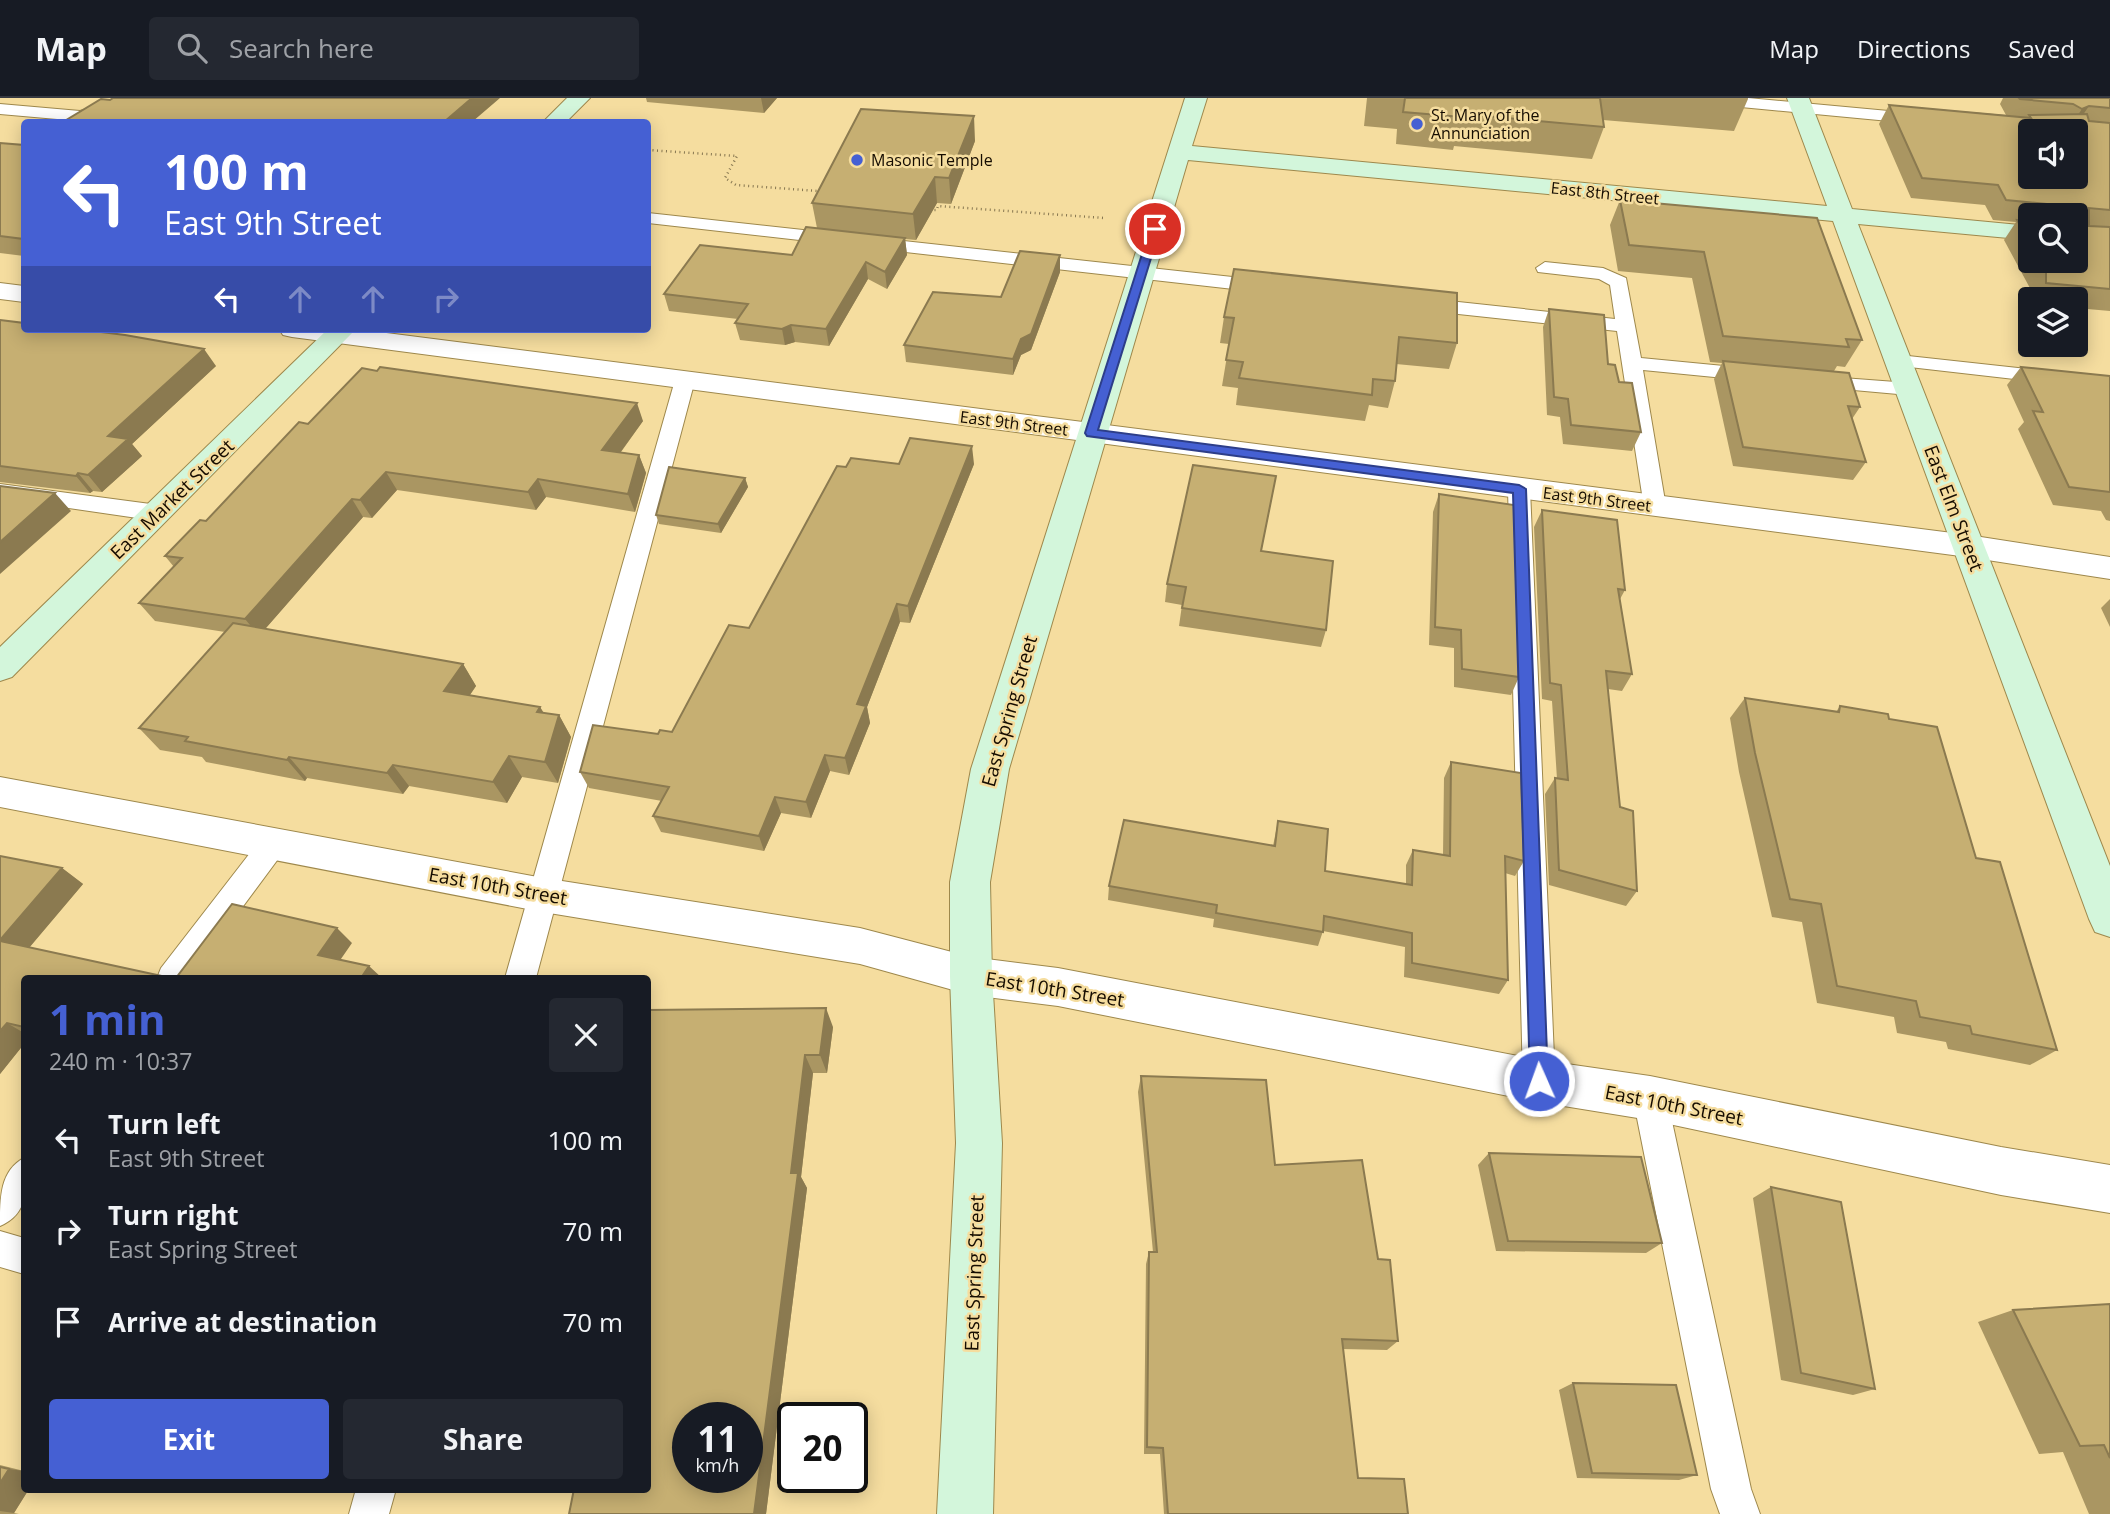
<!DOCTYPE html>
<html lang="en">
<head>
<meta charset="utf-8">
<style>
  body { margin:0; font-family:"Open Sans",sans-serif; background:#242831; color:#f1f3f6; height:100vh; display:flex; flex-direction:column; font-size:26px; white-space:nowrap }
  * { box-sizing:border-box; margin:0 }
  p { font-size:23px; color:#9ea1a6 }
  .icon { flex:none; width:38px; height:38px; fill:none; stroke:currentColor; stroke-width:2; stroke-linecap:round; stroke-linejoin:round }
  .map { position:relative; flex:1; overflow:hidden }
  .panel { position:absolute; left:21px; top:877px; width:630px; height:518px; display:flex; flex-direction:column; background:#171b24; border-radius:7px; box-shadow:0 4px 18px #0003 }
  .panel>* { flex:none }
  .top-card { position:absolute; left:21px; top:21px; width:630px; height:214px; border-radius:7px; box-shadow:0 4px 18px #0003; background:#4560d3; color:#fff; overflow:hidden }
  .controls { position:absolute; left:2018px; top:21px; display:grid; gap:14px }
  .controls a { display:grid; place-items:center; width:70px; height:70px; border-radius:7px; background:#171b24; box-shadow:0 4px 18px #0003; font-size:35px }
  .speed { position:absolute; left:672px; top:1304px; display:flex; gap:14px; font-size:35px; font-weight:700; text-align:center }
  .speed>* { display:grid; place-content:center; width:91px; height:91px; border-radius:50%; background:#171b24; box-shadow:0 4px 18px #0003; line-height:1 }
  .speed small { font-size:18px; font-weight:400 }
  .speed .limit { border:4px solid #111; border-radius:10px; background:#fff; color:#111 }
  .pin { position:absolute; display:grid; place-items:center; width:60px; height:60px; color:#fff; margin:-30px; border:4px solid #fff; border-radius:50%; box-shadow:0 2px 7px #0007 }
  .me { position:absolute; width:77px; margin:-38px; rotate:358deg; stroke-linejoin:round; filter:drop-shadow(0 0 5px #0008) }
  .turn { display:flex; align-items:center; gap:24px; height:147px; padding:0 28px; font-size:32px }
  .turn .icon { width:91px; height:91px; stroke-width:2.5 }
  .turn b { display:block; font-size:49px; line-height:60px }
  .lanes { display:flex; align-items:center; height:66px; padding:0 28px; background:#0003; justify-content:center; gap:35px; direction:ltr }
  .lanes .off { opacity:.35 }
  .round { display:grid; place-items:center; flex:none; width:74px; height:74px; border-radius:7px; background:#242831 }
  .summary { display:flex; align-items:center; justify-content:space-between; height:119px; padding:0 28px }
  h1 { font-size:42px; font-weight:700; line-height:52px; color:#4560d3 }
  .action { display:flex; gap:14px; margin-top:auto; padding:14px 28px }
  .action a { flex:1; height:80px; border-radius:7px; background:#4560d3; color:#fff; font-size:28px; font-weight:700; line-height:80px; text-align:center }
  .action a+a { background:#242831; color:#f1f3f6 }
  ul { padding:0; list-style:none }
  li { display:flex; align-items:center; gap:21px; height:91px; padding:0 28px }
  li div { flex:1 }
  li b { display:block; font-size:26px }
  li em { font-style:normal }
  header { display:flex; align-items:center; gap:42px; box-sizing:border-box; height:98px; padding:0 35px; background:#171b24; border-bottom:2px solid #363941 }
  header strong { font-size:33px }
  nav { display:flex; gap:38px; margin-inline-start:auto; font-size:24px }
  .search { width:490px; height:63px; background:#242831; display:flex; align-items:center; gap:18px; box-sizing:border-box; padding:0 24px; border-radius:7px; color:#9ea1a6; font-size:26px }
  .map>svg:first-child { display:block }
</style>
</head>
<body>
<header>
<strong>Map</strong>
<div class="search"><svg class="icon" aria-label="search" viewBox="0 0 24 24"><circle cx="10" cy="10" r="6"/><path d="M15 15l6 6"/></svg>Search here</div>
<nav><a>Map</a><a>Directions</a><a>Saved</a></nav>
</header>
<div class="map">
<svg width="2110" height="1416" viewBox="0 0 2110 1416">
  <rect width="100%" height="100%" fill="#f5dd9f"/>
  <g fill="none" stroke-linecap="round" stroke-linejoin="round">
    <defs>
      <path id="lane" d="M159 0H178L156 14 120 12 80 23 0 16V6L80 13 119 2 153 4Z
        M1691 0H1748L1921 16 1929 21 1921 26 1699 5Z
        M648 115 1269 183 1278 189 1269 195 648 125Z
        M1545 164 1603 170 1626 180 1641 260 1755 271 1762 273 1765 277 1762 281 1755 283 1643 272 1666 409 1663 414 1655 416 1647 414 1644 409 1617 233 1421 212 1411 206 1421 200 1615 221 1610 187 1599 181 1538 174 1536 170Z
        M1899 257 2110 280V292L1892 267 1889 263 1892 259Z
        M685 276 692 278 695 282 536 880H505L675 282 678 278Z
        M1816 278 1909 285 1916 287 1919 291 1916 295 1909 297 1809 288 1806 284 1809 280Z
        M1519 384 1527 386 1530 391 1555 983 1551 994 1539 999 1527 994 1523 983 1508 391 1511 386Z
        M0 386 158 407 166 410 169 415 166 420 158 423 0 400Z
        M274 733 284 737 288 745 284 753 190 880H157L161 870 264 737Z
        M1650 984 1662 989 1667 1000 1751 1391 1760 1416H1720L1711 1391 1633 1000 1638 989Z
        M24 1060C27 1088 30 1115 0 1128 0 1099 0 1073 24 1060Z
        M0 1133 24 1140V1176L0 1169Z
        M356 1391H396L389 1416H349Z"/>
      <path id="street" d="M0 185 24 188V204L0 201Z
        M279 231H355L1968 437 2110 459V481L1968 459 292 239 283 237Z
        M0 679 543 780 860 830 971 859 1058 870 1539 962 1650 978 2001 1049 2110 1067V1115L2001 1097 1650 1022 1539 1004 1058 908 971 897 860 866 543 814 0 709Z"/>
      <path id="secondary" d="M567 0H590L566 24H543Z
        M1185 0H1207L1192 48 1827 108 1787 0H1809L1852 111 2030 128V142L1858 126 2110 768V839L2095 834 2089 821 1833 123 1188 62 1009 671 990 784 992 878 1002 1045 993 1416H937L956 1045 950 878V784L971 671Z
        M328 231H356L12 579 0 583V549Z"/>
    </defs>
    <use href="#lane" stroke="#9e884c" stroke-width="2"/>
    <use href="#street" stroke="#9e884c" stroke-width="2"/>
    <use href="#secondary" stroke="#9e884c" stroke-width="2"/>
    <path stroke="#867650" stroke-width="2.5" stroke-dasharray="1 3.5" stroke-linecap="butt" d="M648 52 737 58 725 80 736 87 818 93 822 96
      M930 112H937L938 108 1104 120"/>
    <use href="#lane" fill="#fff" fill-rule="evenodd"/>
    <use href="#street" fill="#fff" fill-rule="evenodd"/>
    <use href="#secondary" fill="#d3f6db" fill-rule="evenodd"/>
  </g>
  <path fill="#aa9662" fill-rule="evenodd" d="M646 0H777L764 15 647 4Z
    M1367 0H1748V1L1734 33 1603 22 1604 29 1592 61 1454 48 1453 52 1396 46 1397 31 1364 28Z
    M2003 0H2110V213L2076 210V201H2031V192L2004 142 2016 124 1993 122 1985 107 1911 100 1879 26 1889 7 2006 17 2000 6ZM2030 117H2076V163H2030Z
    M975 43 951 106 937 105 916 142 905 141 907 157 887 191 868 181 829 248 795 244 785 247 740 242 735 225 738 221 669 213 664 196 792 157 817 130 812 105Z
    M0 45 24 47V158L0 155Z
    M1620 102 1862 242 1845 269 1837 268 1834 273 1860 309 1852 321 1866 364 1853 382 1733 368 1714 281 1722 265 1710 264 1692 180 1618 173 1610 127Z
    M1060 157V174L1031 252 1021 257 1013 277 906 264 904 247 1001 199Z
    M1549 211 1608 266 1619 284 1641 334 1632 353 1563 346 1560 319 1547 317 1543 229Z
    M1224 219 1457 245 1449 271 1396 266 1395 283 1388 310 1369 307 1365 323 1236 307 1238 290 1222 288 1229 246 1220 245Z
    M0 222 216 268 132 346 142 358 102 394 93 393 90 395 0 384Z
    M2021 269 2110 278V423L2106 422 2101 413 2053 407 2018 331 2024 324 2007 287Z
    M643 323 621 354 639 357 646 375 635 414 546 399 536 412 397 392 372 420 363 419 265 531 463 566 476 588 470 597 540 609 544 615 559 617 571 639 558 685 522 679 507 705 409 688 403 696 307 680 305 683 206 664 202 659 160 652 139 630 225 534 155 523 139 505 174 469 165 458 206 423 308 326Z
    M899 366H974L910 525 900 524 867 609 870 625 849 677 830 673 811 720 781 715 764 753 661 734 653 718 662 703 589 690 580 674 658 636 672 634 749 530 846 369Z
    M745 380 748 389 721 435 659 426 656 417Z
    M1439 396 1519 579 1511 597 1454 589V550L1429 547 1433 414Z
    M1542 412 1625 492 1620 501 1632 576 1622 593 1608 591 1620 709 1637 793 1626 808 1549 787 1545 696 1555 680 1557 681 1552 603 1542 601 1534 429Z
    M1261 453 1326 532 1321 549 1179 528 1182 507 1165 504 1167 486Z
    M2110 501V529L2101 510Z
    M1745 600 1836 614 1840 608 1889 621 1976 760 2057 952 2030 967 1948 951 1946 944 1897 935 1894 919 1817 905 1802 824 1772 819 1739 674 1730 620Z
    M1451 664 1524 763 1515 778 1505 775 1508 882 1499 896 1404 879 1405 849 1323 833 1318 848 1213 829 1214 821 1108 802 1109 788 1273 748 1278 723 1325 773 1406 786V767L1413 752 1443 757 1444 680Z
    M0 758 62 770 83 786 29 850 24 880V946L0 976Z
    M648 912 833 929 827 975H813L801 1079 807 1090 766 1416H569L648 1391Z
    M1141 978 1275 1067 1378 1161 1398 1243 1387 1252 1343 1251 1358 1380 1408 1416H1164L1160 1356H1144L1146 1166 1149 1154H1153L1138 994Z
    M1489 1055 1662 1145 1646 1155 1496 1153 1478 1067Z
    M1771 1089 1875 1291 1853 1297 1781 1282 1753 1100Z
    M2110 1206V1416H2089L2063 1354 2039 1356 1978 1224 2013 1212Z
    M1573 1285 1697 1377 1679 1382 1577 1380 1559 1292Z
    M0 1367 24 1373V1391H29L14 1415 19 1416H0Z"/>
  <path fill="#8b7a50" d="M472 0H500L472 24H444Z
    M761 0H777L764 15Z
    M2089 8 2076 27 2069 30 2082 11Z
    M974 18 975 43 951 106 949 80Z
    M935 79 937 105 916 142 913 116Z
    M905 140 907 157 887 191 885 174Z
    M1060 157V174L1031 252 1021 257 1013 277V261L1021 241Z
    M866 164 868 181 829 248 826 231Z
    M791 227 795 244 785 247 782 231Z
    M204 251 216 268 132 346 142 358 102 394 88 377 108 338Z
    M637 305 643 323 609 370 602 352Z
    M972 348 974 366 910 525 908 508Z
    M639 357 646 375 635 414 628 396Z
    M386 374 397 392 372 420 360 402Z
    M78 375 93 393 90 395 76 378Z
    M745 380 748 389 721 435 718 426Z
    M538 381 546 399 536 412 528 394Z
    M55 395 71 413 0 476V444Z
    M352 401 363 419 259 538 245 521Z
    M897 506 900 524 867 609 870 625 849 677 845 660 857 606Z
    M463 566 476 588 458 614 444 593Z
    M540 609 552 630 537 614Z
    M559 617 571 639 558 685 545 664Z
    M825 657 830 673 811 720 806 704Z
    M509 658 522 679 507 705 493 684Z
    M289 659 307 680 305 683 287 662Z
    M393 667 409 688 403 696 387 675Z
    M775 699 781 715 764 753 759 738Z
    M62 770 83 786 22 858 0 844V842Z
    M337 830 352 845 334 871 318 857Z
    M369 868 382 880H361Z
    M826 910 833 929 827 975 820 957Z
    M7 925 24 935V946L0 976V933Z
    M805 957 813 975 801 1079 807 1090 766 1416H754L791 1075Z
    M9 1371 24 1373V1391H29L14 1415 0 1413V1385Z"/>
  <path fill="#c6af72" stroke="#8b7a50" stroke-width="2" fill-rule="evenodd" d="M113 0H472L444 24H63L101 1 110 2Z
    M1405 0H1600L1604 29 1462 16V19L1403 14Z
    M2019 0H2110V10L2089 8 2082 11 2073 6 2020 1Z
    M1889 7 2031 20 2029 17 2087 16 2089 23 2110 25V112L2089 110V128L2110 129V191L2046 185V172L2041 163H2076V117H2046V106L2006 102 1998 87 1922 80ZM2030 33H2076V79H2030Z
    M861 11 974 18 949 80 935 79 913 116 812 105Z
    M0 45 24 47V141L0 138Z
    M1620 102 1817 120 1862 242 1846 241 1849 249 1723 238 1704 154 1629 147Z
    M2017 122 2030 123V144Z
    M806 129 905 140 885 174 866 164 826 231 791 227 782 231 735 225 748 206 664 196 700 147 792 157Z
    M1020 153 1060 157 1031 236 1021 241 1013 261 904 247 933 194 1001 199Z
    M1234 171 1457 195V245L1399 239 1395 283 1373 281 1372 297 1239 280 1243 264 1226 262 1234 220 1224 219Z
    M1549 211 1604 217 1608 266 1615 267 1619 284 1632 285 1641 334 1571 327 1568 301 1554 299Z
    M0 222 24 225V231H77L125 237 204 251 108 338 128 341 88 377 78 375 76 378 0 368Z
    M1723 263 1849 275 1860 309 1848 308 1866 364 1743 349Z
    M380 269 637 305 602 352 639 357 628 396 538 381 528 394 386 374 360 402 352 401 245 521 139 505 182 460 165 458 200 422 206 423 299 324 308 326 362 270 377 273Z
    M2021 269 2110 278V394L2069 389 2033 313 2043 314Z
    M910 340 972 348 908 508 897 506 857 606 866 608 845 660 825 657 806 704 775 699 759 738 653 718 669 689 580 674 593 627 658 636 660 632 672 634 729 527 749 530 837 368 846 369 851 360 899 366Z
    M1193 367 1276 378 1261 453 1333 463 1326 532 1182 510 1186 489 1167 486Z
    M669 369 745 380 718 426 656 417Z
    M0 388 55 395 0 444Z
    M1439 396 1514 407 1519 579 1462 571 1461 532 1435 529Z
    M1542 412 1617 422 1625 492 1618 491 1632 576 1606 573 1620 709 1633 713 1637 793 1559 772 1555 680 1568 682 1561 587 1550 585Z
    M233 525 463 566 444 593 540 609 537 614 559 617 545 664 509 658 493 684 393 667 387 675 289 659 287 662 185 643 188 639 139 630Z
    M1745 600 1839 614 1840 608 1888 616 1889 621 1937 629 1976 760 2000 764 2057 952 1972 936 1970 928 1920 919 1916 903 1837 888 1821 806 1790 801 1755 655Z
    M1451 664 1521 675 1524 763 1505 758 1508 882 1412 865V835L1324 818 1323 834 1216 815 1217 807 1109 788 1124 722 1275 748 1278 723 1328 731 1325 773 1412 787 1413 752 1450 758Z
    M0 758 62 770 0 842Z
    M232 806 337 830 318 857 369 868 361 880H176Z
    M0 843 171 880H24V929L7 925 0 933Z
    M826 910 820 957H805L791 1075H798L754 1416H569L574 1391H648V912ZM688 1320H747V1379H688Z
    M1141 978 1266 982 1275 1067 1362 1062 1378 1161 1390 1162 1398 1243 1342 1241 1358 1380 1404 1381 1408 1416H1168L1163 1350 1147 1349 1149 1154H1157Z
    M1489 1055 1641 1059 1662 1145 1508 1143Z
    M1771 1089 1841 1104 1875 1291 1801 1275Z
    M2110 1206V1360L2104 1347 2080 1348 2013 1212Z
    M1573 1285 1676 1287 1697 1377 1592 1375Z
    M0 1369 9 1371 0 1385Z"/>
  <path fill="#4560d3" stroke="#2d3e89" stroke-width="2" d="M1155 128 1160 131 1098 332 1519 387 1526 391 1548 983 1546 989 1539 992 1532 989 1530 983 1513 395 1087 338 1085 335 1150 131Z"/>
  <g fill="#4560d3" stroke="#f5dd9f" stroke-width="2.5">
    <circle cx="1417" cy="26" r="7"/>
    <circle cx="857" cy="62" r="7"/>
  </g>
  <g text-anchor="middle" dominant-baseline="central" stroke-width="5" stroke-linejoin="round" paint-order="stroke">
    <g font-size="16" fill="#150c00" stroke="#f5dd9f" text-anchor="start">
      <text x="1431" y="17">St. Mary of the<tspan x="1431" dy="18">Annunciation</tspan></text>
      <text x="871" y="62">Masonic Temple</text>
    </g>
    <g font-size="16" fill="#150c00" stroke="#f5dd9f">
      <text transform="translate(1605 95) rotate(6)">East 8th Street</text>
      <text transform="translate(1014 325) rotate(7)">East 9th Street</text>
      <text transform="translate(1597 401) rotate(7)">East 9th Street</text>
    </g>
    <g font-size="19" fill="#150c00" stroke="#f5dd9f">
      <text transform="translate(172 401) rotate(-44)">East Market Street</text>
      <text transform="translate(1954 410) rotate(69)">East Elm Street</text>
      <text transform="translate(1009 613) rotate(-74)">East Spring Street</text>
      <text transform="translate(498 788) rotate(10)">East 10th Street</text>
      <text transform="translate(1055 891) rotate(9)">East 10th Street</text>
      <text transform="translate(1674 1007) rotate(11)">East 10th Street</text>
      <text transform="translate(974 1175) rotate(-88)">East Spring Street</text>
    </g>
  </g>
</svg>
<div class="controls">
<a><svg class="icon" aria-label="sound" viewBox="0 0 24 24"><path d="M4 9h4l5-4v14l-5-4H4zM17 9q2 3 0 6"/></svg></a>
<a><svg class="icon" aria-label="search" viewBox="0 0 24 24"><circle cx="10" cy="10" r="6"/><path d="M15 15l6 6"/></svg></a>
<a><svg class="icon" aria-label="layers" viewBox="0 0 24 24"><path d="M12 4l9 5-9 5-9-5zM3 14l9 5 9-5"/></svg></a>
</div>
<div class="speed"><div>11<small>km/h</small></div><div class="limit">20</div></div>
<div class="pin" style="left:1155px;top:131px;background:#d93025"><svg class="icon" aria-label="arrive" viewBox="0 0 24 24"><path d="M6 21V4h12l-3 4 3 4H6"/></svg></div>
<svg class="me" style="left:1539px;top:983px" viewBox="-20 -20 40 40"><circle r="17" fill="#4560d3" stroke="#fff" stroke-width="3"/><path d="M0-11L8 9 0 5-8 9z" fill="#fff"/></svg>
<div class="top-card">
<div class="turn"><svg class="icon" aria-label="left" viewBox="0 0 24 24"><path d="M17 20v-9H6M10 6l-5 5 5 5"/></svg><div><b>100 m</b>East 9th Street</div></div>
<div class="lanes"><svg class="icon" aria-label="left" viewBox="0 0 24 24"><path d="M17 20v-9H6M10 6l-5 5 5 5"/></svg><svg class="icon off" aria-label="ahead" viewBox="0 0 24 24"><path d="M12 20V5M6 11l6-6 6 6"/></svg><svg class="icon off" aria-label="ahead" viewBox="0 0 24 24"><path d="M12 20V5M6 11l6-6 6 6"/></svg><svg class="icon off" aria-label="right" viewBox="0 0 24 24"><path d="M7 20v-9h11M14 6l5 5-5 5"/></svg></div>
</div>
<section class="panel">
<div class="summary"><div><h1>1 min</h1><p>240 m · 10:37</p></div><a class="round"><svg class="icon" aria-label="close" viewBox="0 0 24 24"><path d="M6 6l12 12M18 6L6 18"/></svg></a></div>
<ul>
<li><svg class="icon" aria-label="left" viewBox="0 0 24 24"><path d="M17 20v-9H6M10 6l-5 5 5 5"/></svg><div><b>Turn left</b><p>East 9th Street</p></div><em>100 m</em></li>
<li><svg class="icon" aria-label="right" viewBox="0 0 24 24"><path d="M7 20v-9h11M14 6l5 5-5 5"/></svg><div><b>Turn right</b><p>East Spring Street</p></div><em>70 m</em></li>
<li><svg class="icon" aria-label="arrive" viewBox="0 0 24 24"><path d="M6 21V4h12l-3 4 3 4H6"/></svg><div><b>Arrive at destination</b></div><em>70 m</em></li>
</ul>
<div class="action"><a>Exit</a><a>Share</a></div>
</section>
</div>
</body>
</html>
